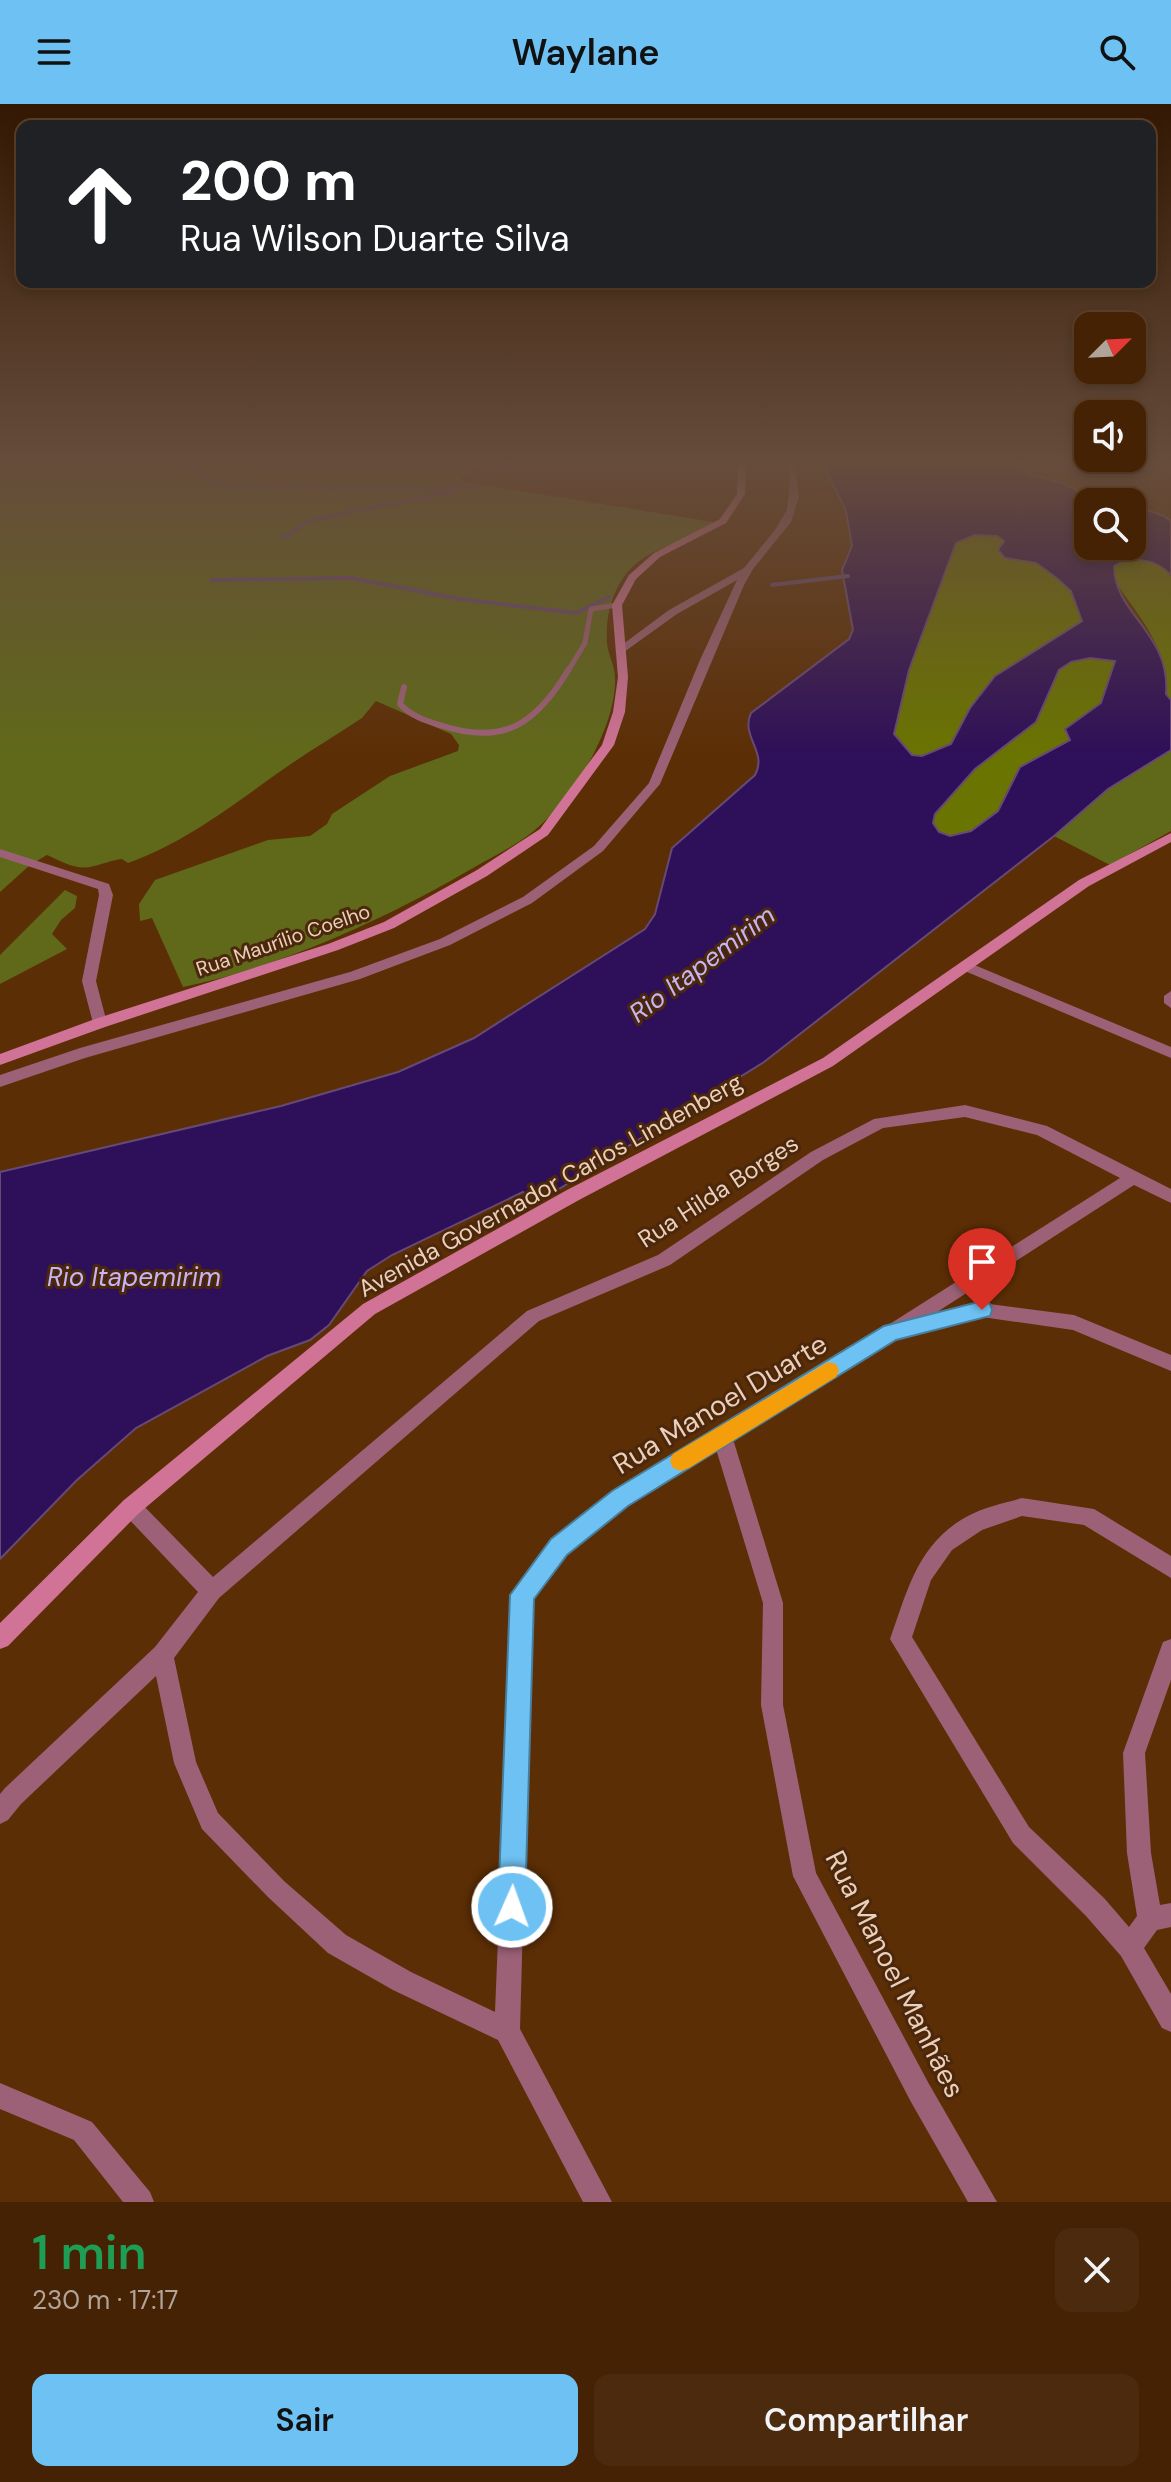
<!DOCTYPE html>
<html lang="pt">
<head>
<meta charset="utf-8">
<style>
  body { margin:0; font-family:"DM Sans",sans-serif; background:#4c2a0e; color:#f1f3f6; height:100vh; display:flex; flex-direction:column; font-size:30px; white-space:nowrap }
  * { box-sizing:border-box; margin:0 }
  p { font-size:26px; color:#b0a49a }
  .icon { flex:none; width:44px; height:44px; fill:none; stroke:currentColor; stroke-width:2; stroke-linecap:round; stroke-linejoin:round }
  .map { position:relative; height:2098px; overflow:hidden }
  .side { display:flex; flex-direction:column; background:#452204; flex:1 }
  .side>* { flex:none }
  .banner { position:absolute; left:16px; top:16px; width:1140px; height:168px; border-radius:16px; box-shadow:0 4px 12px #0003,0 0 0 2px #5d3f26; background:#202124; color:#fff; overflow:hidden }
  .needle { width:52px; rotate:66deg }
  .buttons { position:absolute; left:1074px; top:208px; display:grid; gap:16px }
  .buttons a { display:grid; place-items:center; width:72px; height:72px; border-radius:16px; background:#452204; box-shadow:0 4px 12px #0003,0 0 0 2px #5d3f26; font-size:40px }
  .pin { position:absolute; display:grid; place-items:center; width:68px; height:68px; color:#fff; margin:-82px -34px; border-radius:50% 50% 50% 0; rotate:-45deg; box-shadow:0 0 8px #0007 }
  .pin .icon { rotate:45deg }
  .me { position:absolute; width:88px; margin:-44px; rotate:2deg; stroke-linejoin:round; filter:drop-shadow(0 0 6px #0008) }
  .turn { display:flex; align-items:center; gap:28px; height:168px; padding:0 32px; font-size:36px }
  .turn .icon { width:104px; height:104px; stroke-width:2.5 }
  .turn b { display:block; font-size:56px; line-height:68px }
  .round { display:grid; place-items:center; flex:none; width:84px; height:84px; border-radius:16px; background:#4c2a0e }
  .overview { display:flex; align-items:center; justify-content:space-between; height:136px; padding:0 32px }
  h1 { font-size:48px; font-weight:600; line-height:60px; color:#1e9e55 }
  .primary-button { display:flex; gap:16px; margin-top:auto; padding:16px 32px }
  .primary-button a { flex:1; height:92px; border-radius:16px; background:#6ec2f3; color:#111; font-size:32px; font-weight:600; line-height:92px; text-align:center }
  .primary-button a+a { background:#4c2a0e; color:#f1f3f6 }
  header { display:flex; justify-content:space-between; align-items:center; height:104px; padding:0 32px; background:#6ec2f3; color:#111; font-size:36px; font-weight:600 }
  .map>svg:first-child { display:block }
</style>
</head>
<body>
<header><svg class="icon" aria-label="menu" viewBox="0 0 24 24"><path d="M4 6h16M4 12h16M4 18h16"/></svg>Waylane<svg class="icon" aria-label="search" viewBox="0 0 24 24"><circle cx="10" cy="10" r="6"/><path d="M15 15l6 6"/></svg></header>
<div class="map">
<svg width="1171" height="2098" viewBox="0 0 1171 2098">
  <rect width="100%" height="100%" fill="#5c2e05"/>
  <path fill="#60691a" d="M0 359H479L459 377 713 418C692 437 661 440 638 458 614 477 605 509 607 539 608 551 615 561 615 574 616 598 605 628 594 649 580 677 555 711 530 730 513 743 492 753 473 764 388 814 280 863 183 883L152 814 140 817 139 800 155 776 268 736 310 732 327 720 332 710 390 672 458 647 459 641 451 630 376 597 362 614C333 633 303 651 275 671 229 704 182 740 128 759L122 755C110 756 102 761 90 763 75 766 61 757 47 751L30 761 0 788Z
    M1171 646V727L1110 761 1054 732 1108 685Z
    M65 786 77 792 75 804 61 816 52 830 67 845 0 880V851Z"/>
  <path fill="#6a7400" d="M975 431 997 432 1004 437 998 446 1005 454 1036 459 1058 475 1070 487 1082 517 995 572 970 604 951 640 922 652 912 651 894 630 909 566 956 439Z
    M1140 455 1162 462 1171 471V596L1166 590C1171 547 1137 510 1114 476V462L1123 457Z
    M1090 554 1115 556 1101 599 1077 616 1070 636 1020 663 998 707 971 728 950 732 939 728 933 719 935 711 975 665 1036 618 1059 566 1071 558Z"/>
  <path fill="#2e0f59" stroke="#674976" stroke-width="2" fill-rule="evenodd" d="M823 359H1014L1027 369 1065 380 1101 398H1088V442H1132V406C1147 405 1160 408 1171 417V471C1156 455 1132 451 1114 462 1114 510 1171 529 1166 590L1171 596V646L1108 685 1054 732 764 958 554 1088 550 1080 528 1091 523 1088 392 1151 367 1167 329 1221 310 1236 267 1252 136 1324 77 1376 0 1455V1068L281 1002 398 968 474 934 645 825 655 810 672 744 755 671C768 648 740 632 751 609L849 535 853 526 842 466 852 442 846 407ZM975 431 997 432 1004 437 998 446 1005 454 1036 459 1058 475 1071 487 1082 517 995 572 970 604 951 640 922 652 912 651 894 630 909 566 956 439ZM1090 554 1115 557 1101 599 1065 625 1070 636 1020 663 998 707 971 727 950 732 939 728 933 719 935 710 975 665 1036 618 1059 566 1071 558Z"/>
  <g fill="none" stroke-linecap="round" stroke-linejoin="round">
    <path stroke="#674976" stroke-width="4" d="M185 359 212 378 237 382 432 386 478 381
      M282 434 311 416 451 388
      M212 476 351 474 460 495 576 509 609 493
      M772 481 848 472"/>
    <path stroke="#9c6177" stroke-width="5" d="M568 567 585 539 591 505 617 501"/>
    <path stroke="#9c6177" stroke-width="6" d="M404 583 400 600C412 613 427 617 443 622 506 642 537 618 569 565"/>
    <path fill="#9c6177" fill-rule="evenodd" d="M786 359H794L799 393 791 418 753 465 744 481 660 680 603 747 532 799 450 841 360 875 85 954 0 983V971L80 944 350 868 440 835 523 793 594 742 649 679 700 556 737 476 677 510 624 548 615 546 669 506 744 464 775 426 787 406 790 378Z
      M0 745 109 780 113 791 96 877 107 919 105 923 100 924 93 919 82 877 99 791 98 785 0 753Z
      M965 857 1171 943V954L960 865 958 862 960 859Z
      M1171 887V904L1164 899V892Z
      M965 1001 1047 1022 1171 1085V1099L1134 1081 934 1210 982 1199 1074 1211 1171 1251V1267L1073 1226 982 1213 900 1231 733 1335 783 1499V1601L816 1769 929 1980 997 2098H968L911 1998 793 1772 761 1601 763 1499 716 1345 627 1401 566 1450 532 1494 520 1925 612 2098H583L498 1936 393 1886 328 1849 268 1793 202 1725 174 1659 156 1572 21 1700 8 1716 0 1720V1690L5 1684 155 1543 198 1488 124 1410 121 1403 124 1396 131 1394 138 1396 213 1473 527 1207 658 1151 811 1048 874 1015ZM965 1013 1037 1031 1120 1074 885 1223 613 1387 552 1436 515 1484 512 1491 495 1908 411 1868 346 1831 284 1777 218 1709 196 1658 174 1554 219 1494 539 1217 670 1161 823 1056 883 1024Z
      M1022 1394 1094 1405 1171 1452V1474L1084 1421 1022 1412 982 1426 952 1446 931 1476 912 1533 1029 1723 1104 1794 1129 1823 1137 1812 1127 1749 1123 1649 1163 1538 1171 1535V1576L1145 1649 1151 1749 1160 1801 1171 1799V1823L1157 1826 1144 1844 1171 1890V1928L1162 1924 1121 1852 1086 1812 1013 1739 890 1535C908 1485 918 1439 968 1412 984 1403 1005 1399 1022 1394Z
      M0 1979 92 2018 150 2088 154 2098H123L74 2036 0 2005Z"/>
    <path fill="#d07397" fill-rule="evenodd" d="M738 359H746L745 390 726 419 660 453 636 475 622 501 628 573 625 608 614 641 548 731 487 772 394 824 338 846 105 923 0 961V950L95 915 328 840 384 818 477 766 540 725 602 641 613 608 618 573 612 501 629 471 654 449 720 415 737 390Z
      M1171 729V738L1089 782 833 962 579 1096 375 1210 138 1410 8 1542 0 1545V1519L124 1396 363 1200 567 1086 823 954 1079 776Z"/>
  </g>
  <linearGradient id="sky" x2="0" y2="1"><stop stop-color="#331903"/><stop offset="0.55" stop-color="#664c3b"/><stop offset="1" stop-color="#664c3b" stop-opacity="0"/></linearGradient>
  <rect width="1171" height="652" fill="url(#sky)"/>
  <path fill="#6ec2f3" stroke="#487e9e" stroke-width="2" d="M982 1197 990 1200 992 1206 990 1212 896 1236 628 1402 567 1451 534 1495 525 1803 521 1813 512 1817 502 1813 498 1803 510 1491 551 1435 612 1387 884 1222Z"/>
  <path fill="#f59e0b" d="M828 1258 836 1260 839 1267 836 1273 689 1364 681 1367 673 1364 670 1357 673 1350Z"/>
  <g text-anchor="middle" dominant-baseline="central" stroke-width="6" stroke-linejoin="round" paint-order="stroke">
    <g font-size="20" fill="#ebcfbb" stroke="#4b280b">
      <text transform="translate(283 836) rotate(-19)">Rua Maurílio Coelho</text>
    </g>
    <g font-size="24" fill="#ebcfbb" stroke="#4b280b">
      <text transform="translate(550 1081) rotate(-29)">Avenida Governador Carlos Lindenberg</text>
      <text transform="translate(718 1087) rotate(-33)">Rua Hilda Borges</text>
    </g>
    <g font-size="26" font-style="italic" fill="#c5b5f6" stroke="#4b280b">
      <text transform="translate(702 860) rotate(-37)">Rio Itapemirim</text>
      <text x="134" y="1173">Rio Itapemirim</text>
    </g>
    <g font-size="28" fill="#ebcfbb" stroke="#4b280b">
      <text transform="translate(720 1300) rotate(-31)">Rua Manoel Duarte</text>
      <text transform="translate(895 1870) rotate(63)">Rua Manoel Manhães</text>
    </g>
  </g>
</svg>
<div class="buttons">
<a><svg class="needle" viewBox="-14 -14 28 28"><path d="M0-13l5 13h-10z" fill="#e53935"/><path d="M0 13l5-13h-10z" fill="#b0a49a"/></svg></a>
<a><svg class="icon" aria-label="sound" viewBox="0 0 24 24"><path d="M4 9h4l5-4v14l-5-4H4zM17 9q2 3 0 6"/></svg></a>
<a><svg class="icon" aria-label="search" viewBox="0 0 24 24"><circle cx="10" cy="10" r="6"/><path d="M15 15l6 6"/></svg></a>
</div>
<div class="pin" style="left:982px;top:1206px;background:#d93025"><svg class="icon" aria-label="arrive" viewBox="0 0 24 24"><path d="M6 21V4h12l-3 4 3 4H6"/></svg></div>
<svg class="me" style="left:512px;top:1803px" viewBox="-20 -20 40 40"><circle r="17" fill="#6ec2f3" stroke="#fff" stroke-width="3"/><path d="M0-11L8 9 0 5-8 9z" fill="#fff"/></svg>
<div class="banner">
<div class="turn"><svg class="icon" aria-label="ahead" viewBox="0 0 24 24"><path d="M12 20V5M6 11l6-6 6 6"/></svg><div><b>200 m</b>Rua Wilson Duarte Silva</div></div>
</div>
</div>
<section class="side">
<div class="overview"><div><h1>1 min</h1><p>230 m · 17:17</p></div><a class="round"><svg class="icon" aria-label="close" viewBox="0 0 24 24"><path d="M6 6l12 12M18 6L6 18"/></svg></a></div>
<div class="primary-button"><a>Sair</a><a>Compartilhar</a></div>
</section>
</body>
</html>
